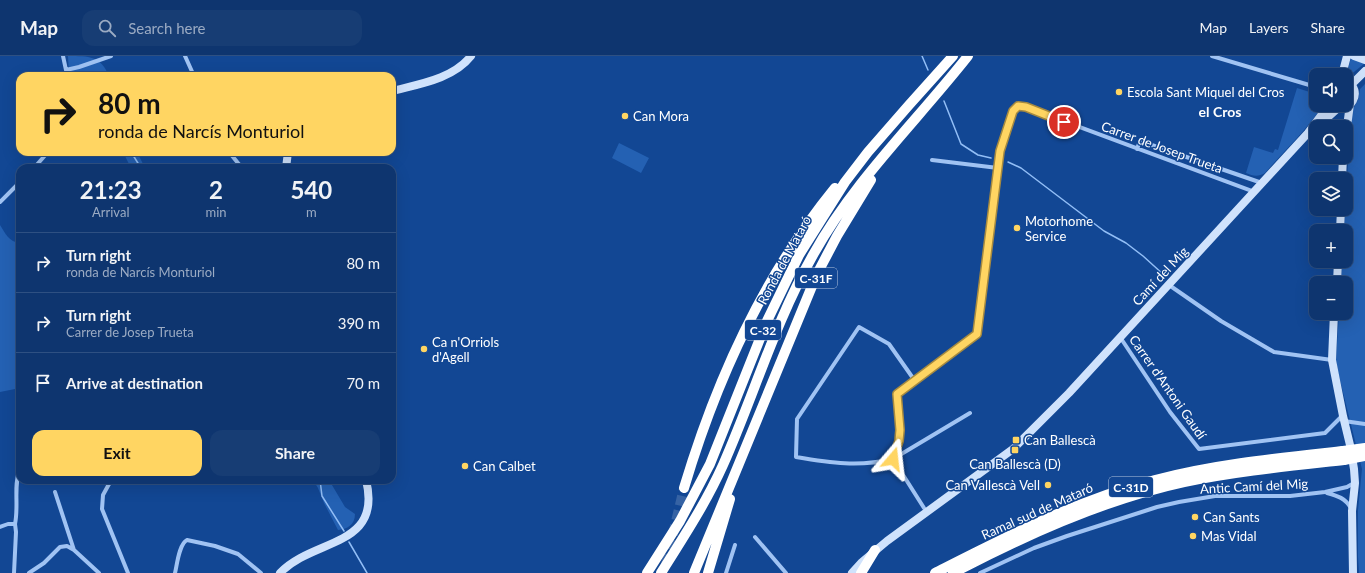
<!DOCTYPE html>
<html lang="en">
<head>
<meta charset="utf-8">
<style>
  body { margin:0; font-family:Lato,sans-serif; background:#173d74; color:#f1f3f6; height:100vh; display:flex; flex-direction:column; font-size:15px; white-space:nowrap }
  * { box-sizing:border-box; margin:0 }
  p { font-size:13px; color:#9babc3 }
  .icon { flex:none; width:22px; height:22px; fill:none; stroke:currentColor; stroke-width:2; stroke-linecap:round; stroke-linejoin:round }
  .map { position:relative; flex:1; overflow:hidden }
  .side { position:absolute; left:16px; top:108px; width:380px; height:320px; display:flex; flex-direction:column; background:#0e356f; border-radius:12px; box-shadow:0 4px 16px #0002,0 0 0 1px #2e5082 }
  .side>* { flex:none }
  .guide { position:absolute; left:16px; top:16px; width:380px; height:84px; border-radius:12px; box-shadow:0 4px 16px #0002,0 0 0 1px #2e5082; background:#ffd562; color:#111; overflow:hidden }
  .controls { position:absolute; left:1309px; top:12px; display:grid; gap:8px }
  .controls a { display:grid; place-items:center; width:44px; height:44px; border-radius:8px; background:#0e356f; box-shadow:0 4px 16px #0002,0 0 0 1px #2e5082; font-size:20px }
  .pin { position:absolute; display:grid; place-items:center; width:34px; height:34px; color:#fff; margin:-17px; border:2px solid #fff; border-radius:50%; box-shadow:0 1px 4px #0007 }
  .me { position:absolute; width:44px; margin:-22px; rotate:17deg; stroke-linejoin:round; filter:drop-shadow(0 0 3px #0008) }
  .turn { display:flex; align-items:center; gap:14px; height:84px; padding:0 16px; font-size:18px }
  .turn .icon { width:52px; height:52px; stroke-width:2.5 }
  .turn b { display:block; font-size:28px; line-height:34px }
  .eta { display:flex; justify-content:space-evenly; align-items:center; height:68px; text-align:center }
  .eta b { font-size:24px; font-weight:700; line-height:28px }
  .action { display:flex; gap:8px; margin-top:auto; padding:8px 16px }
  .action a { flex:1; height:46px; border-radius:12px; background:#ffd562; color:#111; font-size:16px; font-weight:700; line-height:46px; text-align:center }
  .action a+a { background:#173d74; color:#f1f3f6 }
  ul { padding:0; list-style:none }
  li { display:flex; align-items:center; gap:12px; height:60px; padding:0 16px; border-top:1px solid #2e5082 }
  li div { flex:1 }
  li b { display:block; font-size:15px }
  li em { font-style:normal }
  header { display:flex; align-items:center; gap:24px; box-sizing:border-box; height:56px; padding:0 20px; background:#0e356f; border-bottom:1px solid #2e5082 }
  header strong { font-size:19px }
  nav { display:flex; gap:22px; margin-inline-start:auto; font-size:14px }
  .search { width:280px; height:36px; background:#173d74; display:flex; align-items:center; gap:10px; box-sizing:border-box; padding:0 14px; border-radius:12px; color:#9babc3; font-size:15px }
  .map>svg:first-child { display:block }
</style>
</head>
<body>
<header>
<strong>Map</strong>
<div class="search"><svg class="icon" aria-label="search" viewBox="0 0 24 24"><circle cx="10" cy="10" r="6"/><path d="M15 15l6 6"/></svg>Search here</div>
<nav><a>Map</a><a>Layers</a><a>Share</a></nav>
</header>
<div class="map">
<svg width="1365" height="517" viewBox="0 0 1365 517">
  <rect width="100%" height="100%" fill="#124794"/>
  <path fill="#2461b3" d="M68 0C89 0 101 0 109 20H69Z
    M1351 2 1365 7 1349 20 1347 16Z
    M1365 28V517H1359L1358 501V454L1362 413 1338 316 1336 304 1339 257H1346V227H1341L1342 205H1346V175H1344L1351 56 1358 44 1360 33Z
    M1297 32 1316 38V49H1323C1307 74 1284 95 1265 117 1258 121 1253 120 1246 117L1254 91 1273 97 1275 93 1278 94Z
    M619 87 649 102 641 117 612 102Z
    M123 96H137L145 112H131Z
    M0 169C5 177 9 186 20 187V332L0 336Z
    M313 424H329L345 451 355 458C355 469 347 473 338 474L324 447 318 432Z"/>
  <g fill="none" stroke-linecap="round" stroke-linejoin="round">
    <path stroke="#92bef6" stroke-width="1.5" d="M922 0 928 14
      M85 16 88 20
      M944 45 961 88 978 99 991 102
      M131 96 141 112
      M1008 106 1021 112 1104 175 1126 187 1143 200 1164 219
      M320 424 322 440 344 475
      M349 486 367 517"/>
    <path stroke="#3663a4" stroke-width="10" stroke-dasharray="10 5" stroke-linecap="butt" d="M666 508 684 432"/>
    <path stroke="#a0c3f3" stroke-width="4" d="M63 0 66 14 79 11 111 0
      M185 0 194 20
      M1212 0 1316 31
      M1321 70 1330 69 1335 71
      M1137 93 1140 85 1262 127
      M229 96 242 112
      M932 104 998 112
      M34 112 48 96
      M0 146 20 126
      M1169 229 1221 265 1274 296 1332 304
      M1120 281 1170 356 1199 393 1325 377 1342 360
      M915 325 889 288 859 271 797 363 796 401C831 407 859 411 893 403L970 357
      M1344 365 1365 368
      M115 424 109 428 103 439 102 453 128 517
      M55 436 74 494
      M1327 437C1338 440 1345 442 1351 452
      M924 452 893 403 899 385 900 374 897 338 977 278 1000 95 1013 55 1018 50 1026 51 1255 136
      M15 468C19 449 13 430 20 412
      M0 471 8 468H15L16 476 14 517
      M755 481 786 517
      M29 517 44 507 60 491 67 490 74 494 99 517
      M175 517C177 509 179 488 187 484L215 490 238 498 261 517
      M726 517 735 489
      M980 517 1034 492 1067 480 1157 451 1179 446 1215 440H1290L1325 436 1347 431 1354 427"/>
    <path stroke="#cfe2fc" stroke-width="8" d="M1354 0 1365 4
      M1342 19 1347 0
      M1352 28 1365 15
      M392 35C419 28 453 23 471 0
      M1332 49C1350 60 1365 35 1346 24
      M1317 71 1338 52
      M1346 78 1350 48
      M286 112 288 96
      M1342 123 1343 101
      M1340 175 1341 153
      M1337 227 1338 205
      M1334 257 1332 304 1343 360 1350 389 1354 413 1355 427 1352 455 1353 517
      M280 517C313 482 383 492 366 424
      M852 517 862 506 887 485 1013 393 1069 337 1308 77 1323 57 1326 49"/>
    <path stroke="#fff" stroke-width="10" d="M684 432C716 325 764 219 835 132
      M647 517 680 465 710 408 767 265 799 199 845 126 868 96 909 49 953 0
      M661 517C683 482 706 447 723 409 754 339 775 266 813 199 854 125 916 66 968 0
      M694 517 817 218 837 180 871 124
      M708 517 730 443
      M861 517 875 494
      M935 517C1006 481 1077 444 1155 424 1216 408 1279 402 1343 395
      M953 517C1025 479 1105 443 1184 426 1237 415 1290 410 1344 404"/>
    <path stroke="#fff" stroke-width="10" d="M1343 395 1365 392
      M1344 404 1365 400"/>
  </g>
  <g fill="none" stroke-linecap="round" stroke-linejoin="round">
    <defs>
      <path id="route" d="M893 403 899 385 900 374 897 338 977 278 1000 95 1013 55 1018 50 1026 51 1064 66"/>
    </defs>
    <use href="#route" stroke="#a68a40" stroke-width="10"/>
    <use href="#route" stroke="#ffd562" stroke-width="7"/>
  </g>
  <g fill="#ffd562" stroke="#124794" stroke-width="1.5">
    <circle cx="1119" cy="36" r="4"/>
    <circle cx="625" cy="60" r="4"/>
    <circle cx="1017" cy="172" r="4"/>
    <circle cx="424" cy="293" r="4"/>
    <rect x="1012" y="380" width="8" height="8" rx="2"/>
    <rect x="1011" y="390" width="8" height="8" rx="2"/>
    <circle cx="465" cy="410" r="4"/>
    <circle cx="1048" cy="429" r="4"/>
    <circle cx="1195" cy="461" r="4"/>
    <circle cx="1193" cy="480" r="4"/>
  </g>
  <g text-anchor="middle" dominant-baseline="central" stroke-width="3" stroke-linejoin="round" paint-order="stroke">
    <g fill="#124794" stroke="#b8c8df" stroke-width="1">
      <rect x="795" y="212" width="42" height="20" rx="3"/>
      <rect x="745" y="264" width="36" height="20" rx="3"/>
      <rect x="1109" y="421" width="44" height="20" rx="3"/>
    </g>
    <g font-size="12" font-weight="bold" fill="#fff">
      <text x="816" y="222">C-31F</text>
      <text x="763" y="274">C-32</text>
      <text x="1131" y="431">C-31D</text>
    </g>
    <g font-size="13" fill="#fff" stroke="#124794" text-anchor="start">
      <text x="1127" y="36">Escola Sant Miquel del Cros</text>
      <text x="633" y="60">Can Mora</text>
      <text x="1025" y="165">Motorhome<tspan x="1025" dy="15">Service</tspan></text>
      <text x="432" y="286">Ca n'Orriols<tspan x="432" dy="15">d'Agell</tspan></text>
      <text x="1024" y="384">Can Ballescà</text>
      <text x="1015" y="408" text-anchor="middle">Can Ballescà (D)</text>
      <text x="473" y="410">Can Calbet</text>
      <text x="1040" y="429" text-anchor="end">Can Vallescà Vell</text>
      <text x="1203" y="461">Can Sants</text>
      <text x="1201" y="480">Mas Vidal</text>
    </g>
    <g font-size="13" fill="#fff" stroke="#124794">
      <text transform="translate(1162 91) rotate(20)">Carrer de Josep Trueta</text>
      <text transform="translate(784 204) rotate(-62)">Ronda de Mataró</text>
      <text transform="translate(1160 220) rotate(-47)">Camí del Mig</text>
      <text transform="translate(1168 331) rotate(55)">Carrer d'Antoni Gaudí</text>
      <text transform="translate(1254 430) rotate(-3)">Antic Camí del Mig</text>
      <text transform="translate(1037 455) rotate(-24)">Ramal sud de Mataró</text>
    </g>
    <g font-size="14" font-weight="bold" fill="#fff" stroke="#124794">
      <text x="1220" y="55">el Cros</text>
    </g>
  </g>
</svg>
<div class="controls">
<a><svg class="icon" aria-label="sound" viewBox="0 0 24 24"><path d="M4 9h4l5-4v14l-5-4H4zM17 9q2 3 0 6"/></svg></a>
<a><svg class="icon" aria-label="search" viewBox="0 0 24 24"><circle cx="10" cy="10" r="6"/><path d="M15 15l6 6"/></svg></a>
<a><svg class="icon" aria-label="layers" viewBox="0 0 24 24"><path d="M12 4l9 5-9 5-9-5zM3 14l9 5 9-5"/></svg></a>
<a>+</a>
<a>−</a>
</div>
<div class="pin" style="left:1064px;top:66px;background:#d93025"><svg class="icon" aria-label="arrive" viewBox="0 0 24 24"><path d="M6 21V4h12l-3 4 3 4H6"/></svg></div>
<svg class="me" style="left:893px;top:403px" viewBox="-20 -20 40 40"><path d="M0-17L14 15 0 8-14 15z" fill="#ffd562" stroke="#fff" stroke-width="4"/></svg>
<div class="guide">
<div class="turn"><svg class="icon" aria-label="right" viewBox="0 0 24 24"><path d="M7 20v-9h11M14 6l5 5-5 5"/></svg><div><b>80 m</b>ronda de Narcís Monturiol</div></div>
</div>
<section class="side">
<div class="eta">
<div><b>21:23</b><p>Arrival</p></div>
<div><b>2</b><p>min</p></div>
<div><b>540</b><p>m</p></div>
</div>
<ul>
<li><svg class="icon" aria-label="right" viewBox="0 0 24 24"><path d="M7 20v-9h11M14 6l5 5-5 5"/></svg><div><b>Turn right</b><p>ronda de Narcís Monturiol</p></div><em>80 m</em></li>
<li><svg class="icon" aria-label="right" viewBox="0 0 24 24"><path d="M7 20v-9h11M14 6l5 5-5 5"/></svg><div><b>Turn right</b><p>Carrer de Josep Trueta</p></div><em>390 m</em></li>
<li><svg class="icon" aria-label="arrive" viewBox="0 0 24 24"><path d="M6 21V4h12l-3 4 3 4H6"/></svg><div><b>Arrive at destination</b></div><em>70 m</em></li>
</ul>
<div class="action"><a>Exit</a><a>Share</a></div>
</section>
</div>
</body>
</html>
